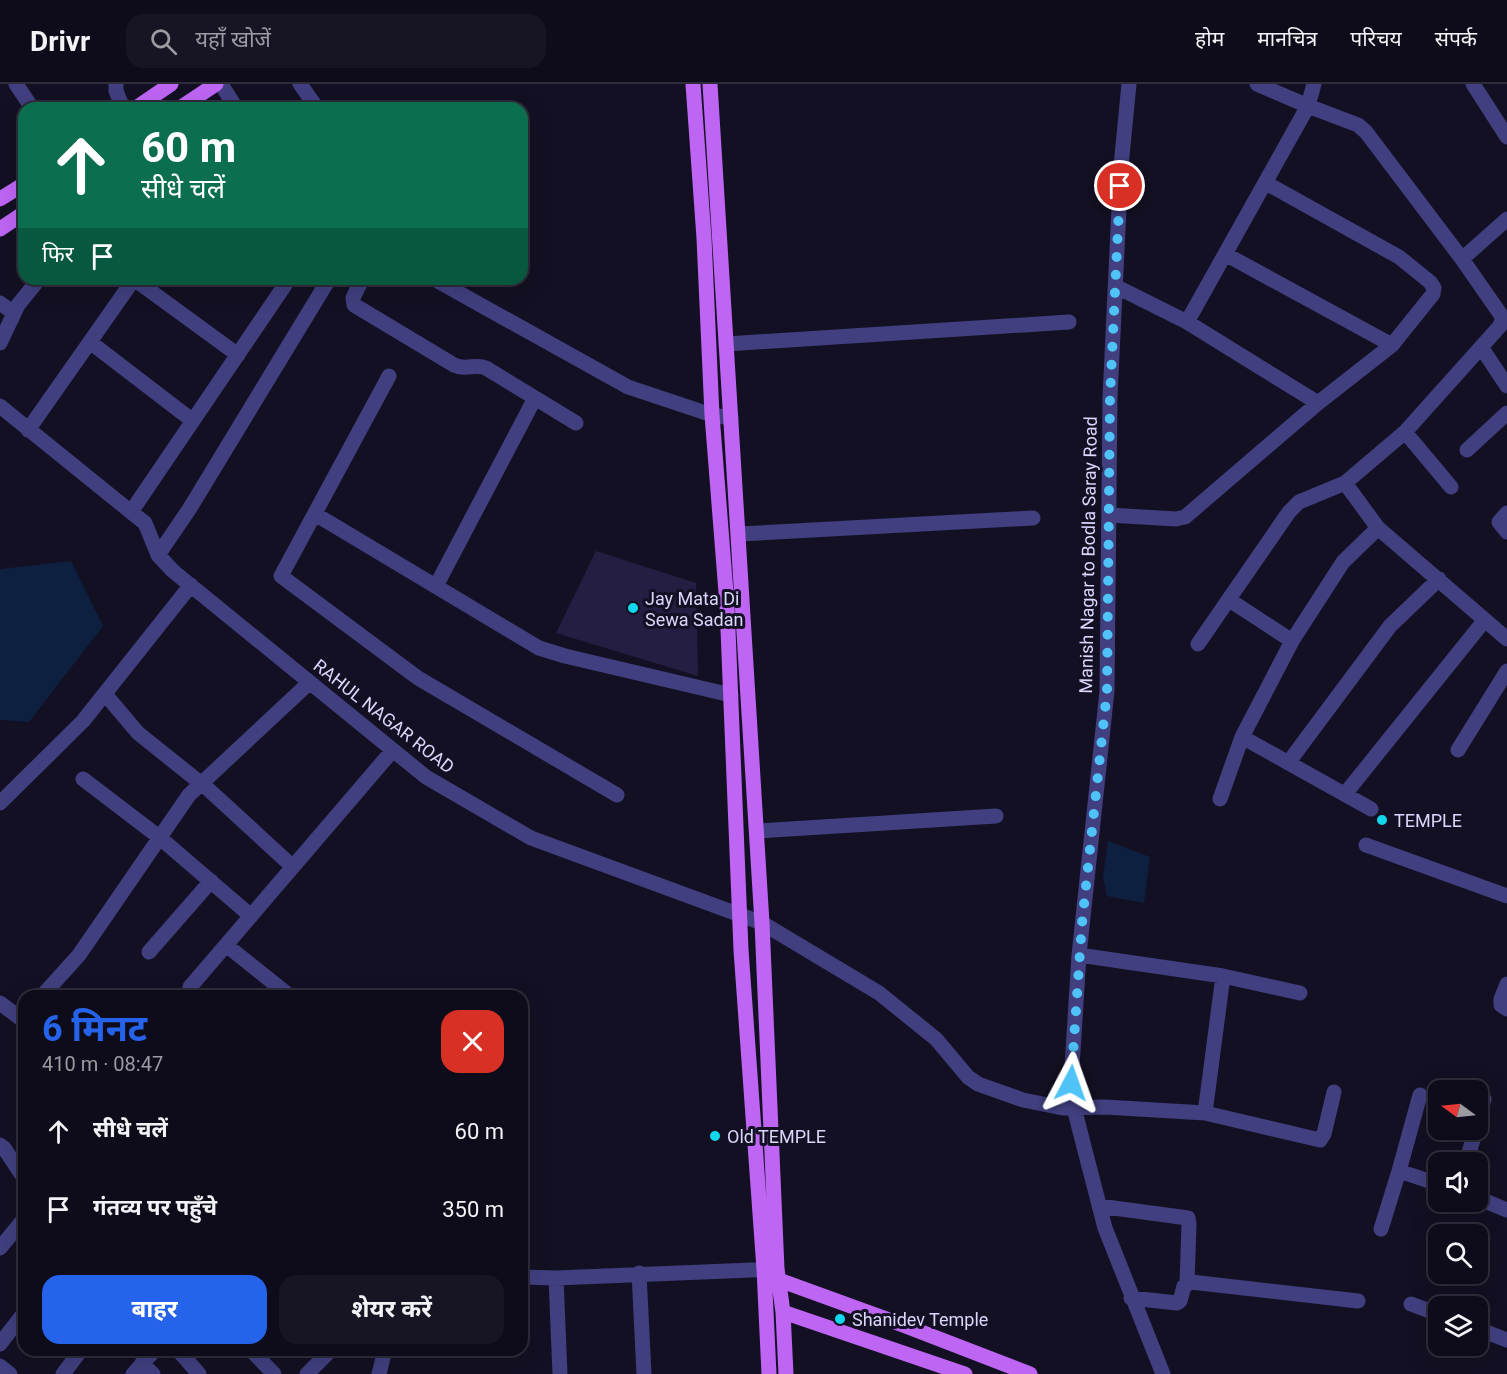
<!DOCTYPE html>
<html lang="hi">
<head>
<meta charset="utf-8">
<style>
  body { margin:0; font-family:Roboto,"Noto Sans Devanagari",sans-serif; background:#171523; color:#f1f3f6; height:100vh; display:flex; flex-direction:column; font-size:22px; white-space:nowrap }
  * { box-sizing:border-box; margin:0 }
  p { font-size:20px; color:#9b9ba2 }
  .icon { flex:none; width:33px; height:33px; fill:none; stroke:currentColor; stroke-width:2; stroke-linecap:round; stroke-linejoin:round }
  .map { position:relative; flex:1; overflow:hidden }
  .panel { position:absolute; left:18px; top:906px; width:510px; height:366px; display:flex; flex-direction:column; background:#0e0c1a; border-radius:18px; box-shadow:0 6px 24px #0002,0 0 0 2px #2e2c39 }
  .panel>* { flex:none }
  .banner { position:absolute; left:18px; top:18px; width:510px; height:183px; border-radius:18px; box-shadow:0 6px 24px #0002,0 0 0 2px #2e2c39; background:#0b6e4f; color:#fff; overflow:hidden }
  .needle { width:39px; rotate:285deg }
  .fabs { position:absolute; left:1428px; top:996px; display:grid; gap:12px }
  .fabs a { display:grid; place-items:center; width:60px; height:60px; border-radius:12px; background:#0e0c1a; box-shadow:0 6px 24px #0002,0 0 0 2px #2e2c39; font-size:30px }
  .pin { position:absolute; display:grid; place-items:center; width:51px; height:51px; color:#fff; margin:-26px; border:3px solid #fff; border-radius:50%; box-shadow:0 2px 6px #0007 }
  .me { position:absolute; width:66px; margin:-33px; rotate:4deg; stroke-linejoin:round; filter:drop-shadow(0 0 4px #0008) }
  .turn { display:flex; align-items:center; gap:21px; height:126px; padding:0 24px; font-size:27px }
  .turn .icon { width:78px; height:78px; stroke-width:2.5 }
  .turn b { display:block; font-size:42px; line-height:51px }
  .then { display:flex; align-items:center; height:57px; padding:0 24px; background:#0003; gap:12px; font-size:22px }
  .round { display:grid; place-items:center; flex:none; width:63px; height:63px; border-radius:18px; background:#171523 }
  .headline { display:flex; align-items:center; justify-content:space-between; height:102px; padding:0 24px }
  h1 { font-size:36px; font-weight:700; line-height:45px; color:#2563eb }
  .button { display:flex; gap:12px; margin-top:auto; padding:12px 24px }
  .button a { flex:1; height:69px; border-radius:18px; background:#2563eb; color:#fff; font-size:24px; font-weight:700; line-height:69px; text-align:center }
  .button a+a { background:#171523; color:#f1f3f6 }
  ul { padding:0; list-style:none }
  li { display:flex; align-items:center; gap:18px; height:78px; padding:0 24px }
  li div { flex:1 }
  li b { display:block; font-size:22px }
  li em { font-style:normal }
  header { display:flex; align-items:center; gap:36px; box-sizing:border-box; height:84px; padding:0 30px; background:#0e0c1a; border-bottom:2px solid #2e2c39 }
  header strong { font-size:28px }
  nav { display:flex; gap:33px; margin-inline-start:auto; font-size:21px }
  .search { width:420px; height:54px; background:#171523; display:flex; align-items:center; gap:15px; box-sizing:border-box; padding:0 21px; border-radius:18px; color:#9b9ba2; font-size:22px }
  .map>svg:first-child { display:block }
</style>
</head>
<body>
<header>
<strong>Drivr</strong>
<div class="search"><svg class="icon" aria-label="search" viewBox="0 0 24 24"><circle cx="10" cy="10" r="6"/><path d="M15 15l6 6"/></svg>यहाँ खोजें</div>
<nav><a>होम</a><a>मानचित्र</a><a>परिचय</a><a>संपर्क</a></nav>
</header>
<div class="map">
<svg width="1507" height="1290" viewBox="0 0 1507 1290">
  <rect width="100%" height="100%" fill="#131023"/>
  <path fill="#0e203f" d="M71 477 103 542 29 638 0 636V485Z
    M1108 757 1150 773 1144 819 1107 812 1103 793Z"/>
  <path fill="#251e43" d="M596 467 696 499 698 592 556 549Z"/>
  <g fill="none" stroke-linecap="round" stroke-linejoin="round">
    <path stroke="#413f7f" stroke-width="15" d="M16 0 32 24
      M116 0V7L123 24
      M221 0 236 24
      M300 0 317 24
      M1257 0 1308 22 1358 41 1366 48 1462 175 1503 234 1500 242 1405 348 1345 399 1299 418 1289 428 1231 512V517L1292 557
      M1473 0 1507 53
      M1225 170 1392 261
      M1462 175 1507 135
      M362 195 353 214 354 221 454 281C466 287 475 279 486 284L576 339
      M434 195 628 303 712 331 731 334
      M1117 203 1187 238 1318 319
      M0 219 14 229
      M1187 238 1308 22 1314 0
      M90 258 193 337
      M0 259 18 221 39 195
      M726 260 1069 238
      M1481 263 1507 302
      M389 292 281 492 418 594 617 711
      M0 322 131 428 289 195
      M28 346 134 195 238 271
      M1405 348 1451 403
      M1467 366 1507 329
      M1345 399 1378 444
      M131 428 145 439 158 471 173 487 426 693 531 754 762 839 879 909 936 955 968 993 978 1000 1023 1016 1063 1024 1105 1023 1205 1029
      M1507 429 1499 438 1507 448
      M315 430 539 564 565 572 731 611
      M1109 431 1176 435 1185 433 1318 319 1392 261 1433 210 1434 204 1430 198 1399 173 1266 99
      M739 450 1033 434
      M158 471 190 424 329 195
      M436 502 535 314
      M1198 560 1231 512
      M105 610 138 649 208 705 293 783
      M1242 653 1371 725
      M1458 666 1507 587
      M1288 679 1390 542 1439 495
      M83 695 159 753 251 832
      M1345 710 1484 537
      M1220 715 1242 653 1292 557 1343 478 1378 444 1507 555
      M0 719 83 637 191 501
      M757 747 996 732
      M1366 761 1507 812
      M226 861 290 912
      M149 868 211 797
      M1079 871 1107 607 1110 313 1121 82 1129 0
      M1223 892 1205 1029 1320 1056 1324 1050 1334 1008
      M1507 900 1501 915V921L1507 925
      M190 903 393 666
      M42 912 79 871 189 711 309 599
      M0 919 24 937
      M1478 1040 1484 1015
      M0 1061 4 1064 24 1094
      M1466 1078 1476 1046
      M1399 1087 1438 1100
      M1478 1114 1507 1126
      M1099 1122 1188 1134 1189 1140 1187 1199
      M1381 1145 1399 1087 1420 1011
      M0 1164 24 1135
      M639 1189 644 1290
      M522 1193 556 1194 777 1185
      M556 1194 560 1290
      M1131 1214 1177 1219 1180 1217 1184 1202 1191 1198 1358 1217
      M1411 1220 1438 1230
      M1478 1245 1507 1256
      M0 1260 24 1229
      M178 1266 199 1290
      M251 1266 274 1290
      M142 1279 153 1290
      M0 1282 10 1290
      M63 1290 81 1266
      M133 1290 155 1266
      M307 1290 331 1266
      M379 1290 385 1266
      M1163 1290 1105 1144 1074 1024 1071 999 1079 871 1223 892 1300 909"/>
    <path stroke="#be65f4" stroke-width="15" d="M693 0 704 154 712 331 727 521 741 866 764 1185 769 1290
      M710 0 762 839 777 1185 783 1228 786 1290
      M136 24 171 0
      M180 24 216 0
      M0 115 24 100
      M0 145 24 129
      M779 1196 903 1241 1030 1290
      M783 1228 965 1290"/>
  </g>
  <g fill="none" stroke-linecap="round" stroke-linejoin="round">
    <path stroke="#4fc3f7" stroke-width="10" stroke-dasharray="0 18" d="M1071 999 1082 839 1107 607 1110 313 1120 102"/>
  </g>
  <g fill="#11d8ec" stroke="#131023" stroke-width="2">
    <circle cx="633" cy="524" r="6"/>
    <circle cx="1382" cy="736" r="6"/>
    <circle cx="715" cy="1052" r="6"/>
    <circle cx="840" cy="1235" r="6"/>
  </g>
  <g text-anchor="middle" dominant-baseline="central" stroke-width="6" stroke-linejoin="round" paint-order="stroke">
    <g font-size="18" fill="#dad6fc" stroke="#131023">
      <text transform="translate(1088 471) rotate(-89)">Manish Nagar to Bodla Saray Road</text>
      <text transform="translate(384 632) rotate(38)">RAHUL NAGAR ROAD</text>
    </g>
    <g font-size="18" fill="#dad6fc" stroke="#131023" text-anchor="start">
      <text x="645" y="514">Jay Mata Di<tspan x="645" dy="21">Sewa Sadan</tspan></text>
      <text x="1394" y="736">TEMPLE</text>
      <text x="727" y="1052">Old TEMPLE</text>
      <text x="852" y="1235">Shanidev Temple</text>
    </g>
  </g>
</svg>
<div class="fabs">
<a><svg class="needle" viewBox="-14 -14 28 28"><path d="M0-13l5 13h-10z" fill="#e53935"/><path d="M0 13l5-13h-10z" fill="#9b9ba2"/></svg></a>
<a><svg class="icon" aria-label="sound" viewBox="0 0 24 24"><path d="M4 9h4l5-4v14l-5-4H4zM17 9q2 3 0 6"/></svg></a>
<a><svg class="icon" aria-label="search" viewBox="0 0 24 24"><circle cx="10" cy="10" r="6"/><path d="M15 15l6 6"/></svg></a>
<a><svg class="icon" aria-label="layers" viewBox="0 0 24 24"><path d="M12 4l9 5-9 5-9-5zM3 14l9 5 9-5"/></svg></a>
</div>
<div class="pin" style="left:1120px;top:102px;background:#d93025"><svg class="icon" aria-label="arrive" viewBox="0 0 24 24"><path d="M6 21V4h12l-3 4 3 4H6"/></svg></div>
<svg class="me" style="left:1071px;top:999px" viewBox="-20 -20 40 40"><path d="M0-17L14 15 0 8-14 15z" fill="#4fc3f7" stroke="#fff" stroke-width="4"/></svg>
<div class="banner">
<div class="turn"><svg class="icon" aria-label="ahead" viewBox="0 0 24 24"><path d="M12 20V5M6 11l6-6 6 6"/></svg><div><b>60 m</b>सीधे चलें</div></div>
<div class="then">फिर<svg class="icon" aria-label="arrive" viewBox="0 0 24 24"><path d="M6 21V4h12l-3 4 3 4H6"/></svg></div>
</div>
<section class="panel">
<div class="headline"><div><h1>6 मिनट</h1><p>410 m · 08:47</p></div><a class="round" style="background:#d93025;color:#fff"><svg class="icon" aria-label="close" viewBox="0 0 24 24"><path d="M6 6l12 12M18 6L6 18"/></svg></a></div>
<ul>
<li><svg class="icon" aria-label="ahead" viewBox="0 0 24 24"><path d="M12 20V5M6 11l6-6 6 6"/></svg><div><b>सीधे चलें</b></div><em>60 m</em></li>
<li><svg class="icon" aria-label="arrive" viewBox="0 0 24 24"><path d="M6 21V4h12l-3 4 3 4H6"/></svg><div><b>गंतव्य पर पहुँचे</b></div><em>350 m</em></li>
</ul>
<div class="button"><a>बाहर</a><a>शेयर करें</a></div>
</section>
</div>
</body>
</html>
